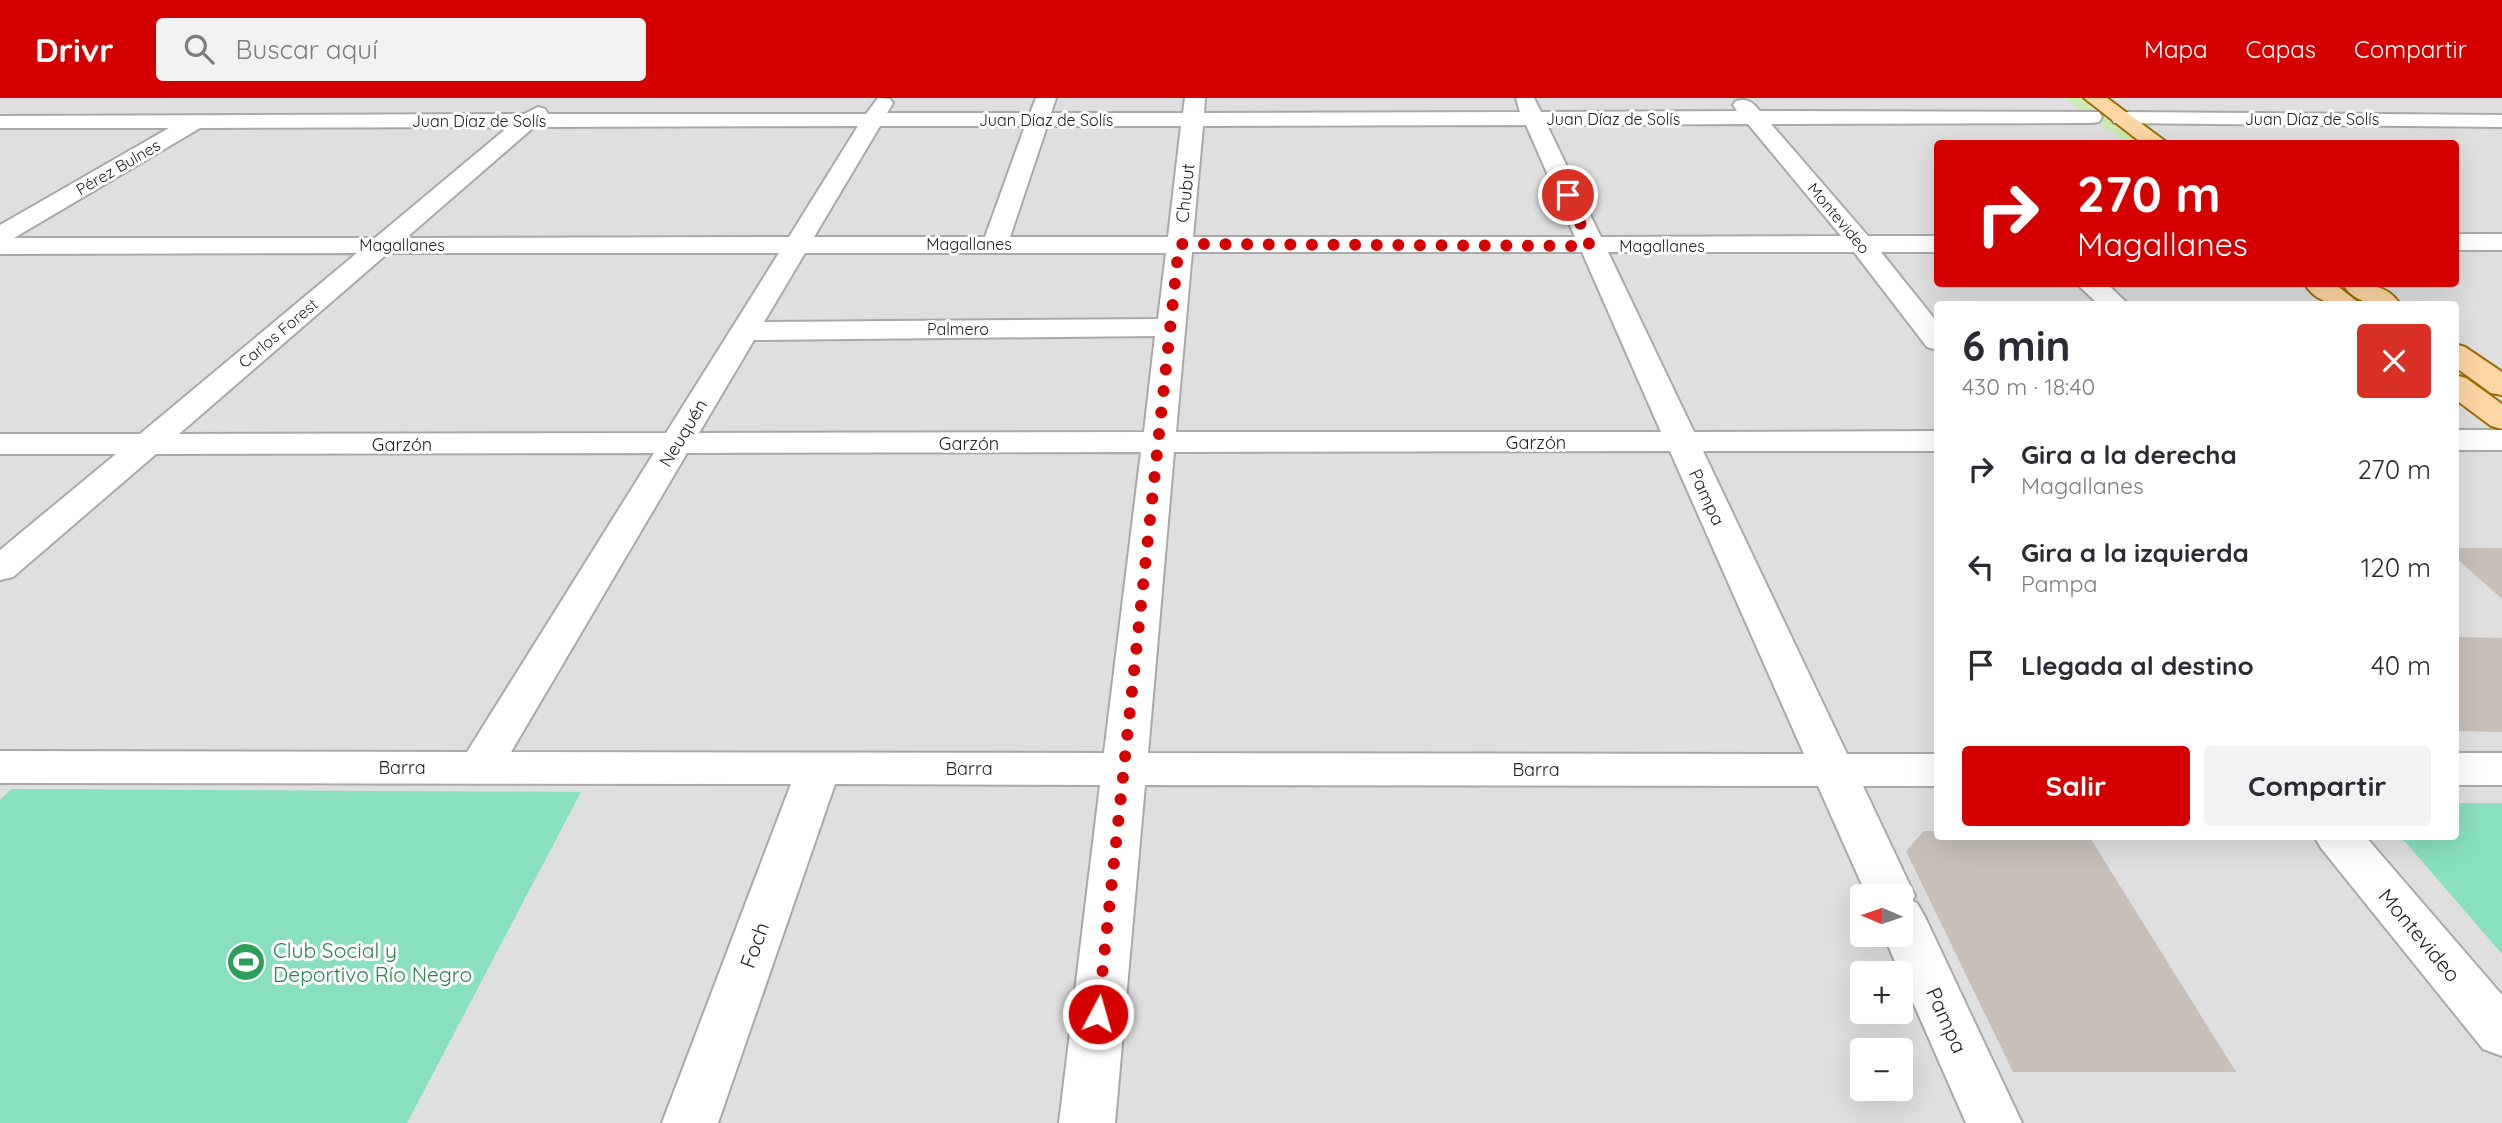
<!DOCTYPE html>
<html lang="es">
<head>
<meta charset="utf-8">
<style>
  body { margin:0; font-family:Quicksand,sans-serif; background:#f2f2f3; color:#2b2b33; height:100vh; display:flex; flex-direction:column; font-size:26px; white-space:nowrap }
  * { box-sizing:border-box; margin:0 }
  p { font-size:23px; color:#7c7c81 }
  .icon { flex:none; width:38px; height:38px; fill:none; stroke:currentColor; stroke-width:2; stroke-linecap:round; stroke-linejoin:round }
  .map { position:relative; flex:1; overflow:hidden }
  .details { position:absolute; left:1934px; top:203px; width:525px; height:539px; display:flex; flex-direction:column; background:#fff; border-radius:7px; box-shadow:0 7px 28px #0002 }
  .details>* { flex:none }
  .top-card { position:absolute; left:1934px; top:42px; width:525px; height:147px; border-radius:7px; box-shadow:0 7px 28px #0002; background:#d40000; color:#fff; overflow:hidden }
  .needle { width:46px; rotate:272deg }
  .tools { position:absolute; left:1850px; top:786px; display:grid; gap:14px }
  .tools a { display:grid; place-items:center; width:63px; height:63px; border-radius:7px; background:#fff; box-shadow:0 7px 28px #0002; font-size:35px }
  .pin { position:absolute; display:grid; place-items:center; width:60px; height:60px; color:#fff; margin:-30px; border:4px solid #fff; border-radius:50%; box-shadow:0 2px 7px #0007 }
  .me { position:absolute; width:77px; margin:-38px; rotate:6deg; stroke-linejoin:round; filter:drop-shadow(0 0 5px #0008) }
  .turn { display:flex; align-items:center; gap:24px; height:147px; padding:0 28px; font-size:32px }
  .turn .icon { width:91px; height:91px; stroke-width:2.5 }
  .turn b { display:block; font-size:49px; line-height:60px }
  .round { display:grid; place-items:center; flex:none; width:74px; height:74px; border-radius:7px; background:#f2f2f3 }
  .headline { display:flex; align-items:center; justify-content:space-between; height:119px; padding:0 28px }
  h1 { font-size:42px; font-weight:700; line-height:52px }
  .primary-button { display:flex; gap:14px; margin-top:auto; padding:14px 28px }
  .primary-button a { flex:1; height:80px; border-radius:7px; background:#d40000; color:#fff; font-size:28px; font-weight:700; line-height:80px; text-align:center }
  .primary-button a+a { background:#f2f2f3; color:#2b2b33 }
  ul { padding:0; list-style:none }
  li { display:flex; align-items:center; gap:21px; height:98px; padding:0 28px }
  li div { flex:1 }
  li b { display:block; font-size:26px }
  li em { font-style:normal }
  header { display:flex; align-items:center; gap:42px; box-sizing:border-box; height:98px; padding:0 35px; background:#d40000; color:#fff }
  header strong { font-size:33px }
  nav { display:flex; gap:38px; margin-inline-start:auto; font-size:24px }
  .search { width:490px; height:63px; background:#f2f2f3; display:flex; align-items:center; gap:18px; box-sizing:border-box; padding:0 24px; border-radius:7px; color:#7c7c81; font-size:26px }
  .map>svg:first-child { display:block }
</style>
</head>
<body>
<header>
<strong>Drivr</strong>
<div class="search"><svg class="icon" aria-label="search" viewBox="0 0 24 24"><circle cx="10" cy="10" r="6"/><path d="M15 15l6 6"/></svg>Buscar aquí</div>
<nav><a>Mapa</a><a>Capas</a><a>Compartir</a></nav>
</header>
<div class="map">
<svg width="2502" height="1025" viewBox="0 0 2502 1025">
  <rect width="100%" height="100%" fill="#f2efe9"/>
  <path fill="#e0dfdf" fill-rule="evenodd" d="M0 0H2502V1025H0ZM1937 46H2455V186H1937ZM1937 206H2455V738H1937ZM1862 798H1900V836H1862ZM1862 875H1900V914H1862ZM1862 952H1900V990H1862Z"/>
  <path fill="#cdebb0" d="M2065 0H2094L2158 45H2127Z"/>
  <path fill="#88e0be" d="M11 691 581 694 407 1025H0V702Z
    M2455 705H2502V856L2401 739 2455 738Z"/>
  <path fill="#c7bfb8" d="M2455 450H2502V501L2455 459Z
    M2455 539 2502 540V634L2455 633Z
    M1924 733H1937V738H2089L2236 974H2013L1906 753Z"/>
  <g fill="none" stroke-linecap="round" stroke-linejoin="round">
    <defs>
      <path id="minor" d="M878 0 890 1 893 5 887 15H1030L1036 0H1056L1051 15H1183L1185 0H1205L1204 15 1520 14 1516 0H1534L1541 14 1737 13 1733 7 1736 3C1748 0 1752 4 1760 13L2099 14 2102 19 2099 24 2091 25 1771 26 1868 138H1937V154H1881L1937 224V252L1927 249 1854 154H1608L1694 334 1937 333V353H1703L1847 656H1937V688H1863L1915 798 1912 803 1917 805 1925 819 2022 1025H1966L1883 836H1900V798H1867L1818 688 1145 687 1115 1025H1059L1100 687 835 686 718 1025H662L791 686 0 685V653L467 654 654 355 156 356 13 479 0 482V452L116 356H0V336H140L357 155 0 156V127L169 30H0V18L524 16 538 9 545 11 548 16H866ZM1748 26 1841 138 1601 139 1547 27ZM1526 27 1575 139H1193L1203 28ZM858 28 789 139 406 140 534 29ZM880 28H1025L985 139H814ZM1047 28H1181L1168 139H1010ZM508 29 375 140H14L200 30ZM1192 154H1582L1661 334H1176ZM388 155H779L666 335 179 336ZM805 155H1166L1158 221 764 224ZM1155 238 1144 334 699 335 754 242ZM1670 353 1804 656 1148 655 1174 354ZM1141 354 1104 655 511 654 687 355Z
        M2122 14 2502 17V29L2114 25 2111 20 2114 15Z
        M2455 136H2502V152H2455Z
        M2077 186H2107L2128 206H2098Z
        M2455 332H2502V352H2455Z
        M2455 655H2502V687H2455Z
        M2314 738H2365L2502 897V958L2483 951 2321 750Z"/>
      <path id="major" d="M2084 0H2107L2169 46H2143Z
        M2305 186H2335L2360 206C2339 208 2316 206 2305 186Z
        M2343 186C2365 186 2386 185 2400 206 2379 208 2354 206 2343 186Z
        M2455 246 2465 249 2502 274V297L2491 295 2455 269Z
        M2455 277 2466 280 2502 306V331L2491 328 2455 301Z"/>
    </defs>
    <use href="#minor" stroke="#a9a9a9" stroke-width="4"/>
    <use href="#major" stroke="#a06b00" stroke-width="4"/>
    <use href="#minor" fill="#fff" fill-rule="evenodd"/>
    <use href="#major" fill="#fcd6a4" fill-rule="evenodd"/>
  </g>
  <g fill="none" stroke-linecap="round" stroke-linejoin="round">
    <path stroke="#d40000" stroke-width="12" stroke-dasharray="0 21.6" d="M1098 916 1179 146 1590 148 1568 97"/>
  </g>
  <defs>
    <symbol id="stadium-disc" viewBox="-11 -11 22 22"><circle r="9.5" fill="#2e9e5b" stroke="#fff"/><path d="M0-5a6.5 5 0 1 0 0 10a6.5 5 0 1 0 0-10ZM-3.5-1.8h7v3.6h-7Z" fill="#fff"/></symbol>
  </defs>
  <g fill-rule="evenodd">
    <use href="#stadium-disc" x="224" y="842" width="44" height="44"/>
  </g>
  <g text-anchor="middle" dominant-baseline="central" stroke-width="6" stroke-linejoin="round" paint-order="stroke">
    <g font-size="16" fill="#222" stroke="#fff">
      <text x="1613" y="21">Juan Díaz de Solís</text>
      <text x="2312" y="21">Juan Díaz de Solís</text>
      <text x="1046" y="22">Juan Díaz de Solís</text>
      <text x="479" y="23">Juan Díaz de Solís</text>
      <text transform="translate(118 69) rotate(-30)">Pérez Bulnes</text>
      <text transform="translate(1839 120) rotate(50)">Montevideo</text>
      <text x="969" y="146">Magallanes</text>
      <text x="402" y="147">Magallanes</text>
      <text x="1662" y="148">Magallanes</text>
      <text x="958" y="231">Palmero</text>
      <text transform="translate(278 235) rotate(-40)">Carlos Forest</text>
    </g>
    <g font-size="18" fill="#222" stroke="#fff">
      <text transform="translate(1185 95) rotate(-84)">Chubut</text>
      <text transform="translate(683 335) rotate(-59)">Neuquén</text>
      <text x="1536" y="344">Garzón</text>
      <text x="969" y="345">Garzón</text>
      <text x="402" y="346">Garzón</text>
      <text transform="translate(1707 399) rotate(65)">Pampa</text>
      <text x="402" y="669">Barra</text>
      <text x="969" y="670">Barra</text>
      <text x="1536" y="671">Barra</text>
    </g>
    <g font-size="21" fill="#222" stroke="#fff">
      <text transform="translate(2420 837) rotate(50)">Montevideo</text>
      <text transform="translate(754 847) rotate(-70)">Foch</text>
      <text transform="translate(1947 922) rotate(66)">Pampa</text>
    </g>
    <g font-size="21" fill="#27864d" stroke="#fff" text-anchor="start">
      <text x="273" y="852">Club Social y<tspan x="273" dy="24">Deportivo Río Negro</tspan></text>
    </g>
  </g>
</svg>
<div class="tools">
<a><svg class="needle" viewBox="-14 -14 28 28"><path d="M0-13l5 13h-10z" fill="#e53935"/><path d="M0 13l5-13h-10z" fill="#7c7c81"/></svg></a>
<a>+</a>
<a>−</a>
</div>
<div class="pin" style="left:1568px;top:97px;background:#d93025"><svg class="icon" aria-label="arrive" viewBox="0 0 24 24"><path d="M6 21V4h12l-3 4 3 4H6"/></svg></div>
<svg class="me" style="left:1098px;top:916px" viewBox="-20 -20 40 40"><circle r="17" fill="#d40000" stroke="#fff" stroke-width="3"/><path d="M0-11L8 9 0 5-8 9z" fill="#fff"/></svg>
<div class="top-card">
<div class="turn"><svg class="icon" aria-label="right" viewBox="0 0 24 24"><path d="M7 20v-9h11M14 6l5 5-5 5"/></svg><div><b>270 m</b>Magallanes</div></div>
</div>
<section class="details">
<div class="headline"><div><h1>6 min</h1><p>430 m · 18:40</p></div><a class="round" style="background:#d93025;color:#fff"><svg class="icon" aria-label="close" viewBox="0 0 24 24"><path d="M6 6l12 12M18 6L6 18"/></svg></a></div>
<ul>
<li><svg class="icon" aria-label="right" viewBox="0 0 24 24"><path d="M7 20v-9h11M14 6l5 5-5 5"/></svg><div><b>Gira a la derecha</b><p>Magallanes</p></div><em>270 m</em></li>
<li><svg class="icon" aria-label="left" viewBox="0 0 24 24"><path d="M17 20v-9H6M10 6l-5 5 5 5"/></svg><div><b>Gira a la izquierda</b><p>Pampa</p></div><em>120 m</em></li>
<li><svg class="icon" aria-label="arrive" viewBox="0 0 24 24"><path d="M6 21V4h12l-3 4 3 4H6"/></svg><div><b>Llegada al destino</b></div><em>40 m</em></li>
</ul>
<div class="primary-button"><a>Salir</a><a>Compartir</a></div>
</section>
</div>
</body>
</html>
